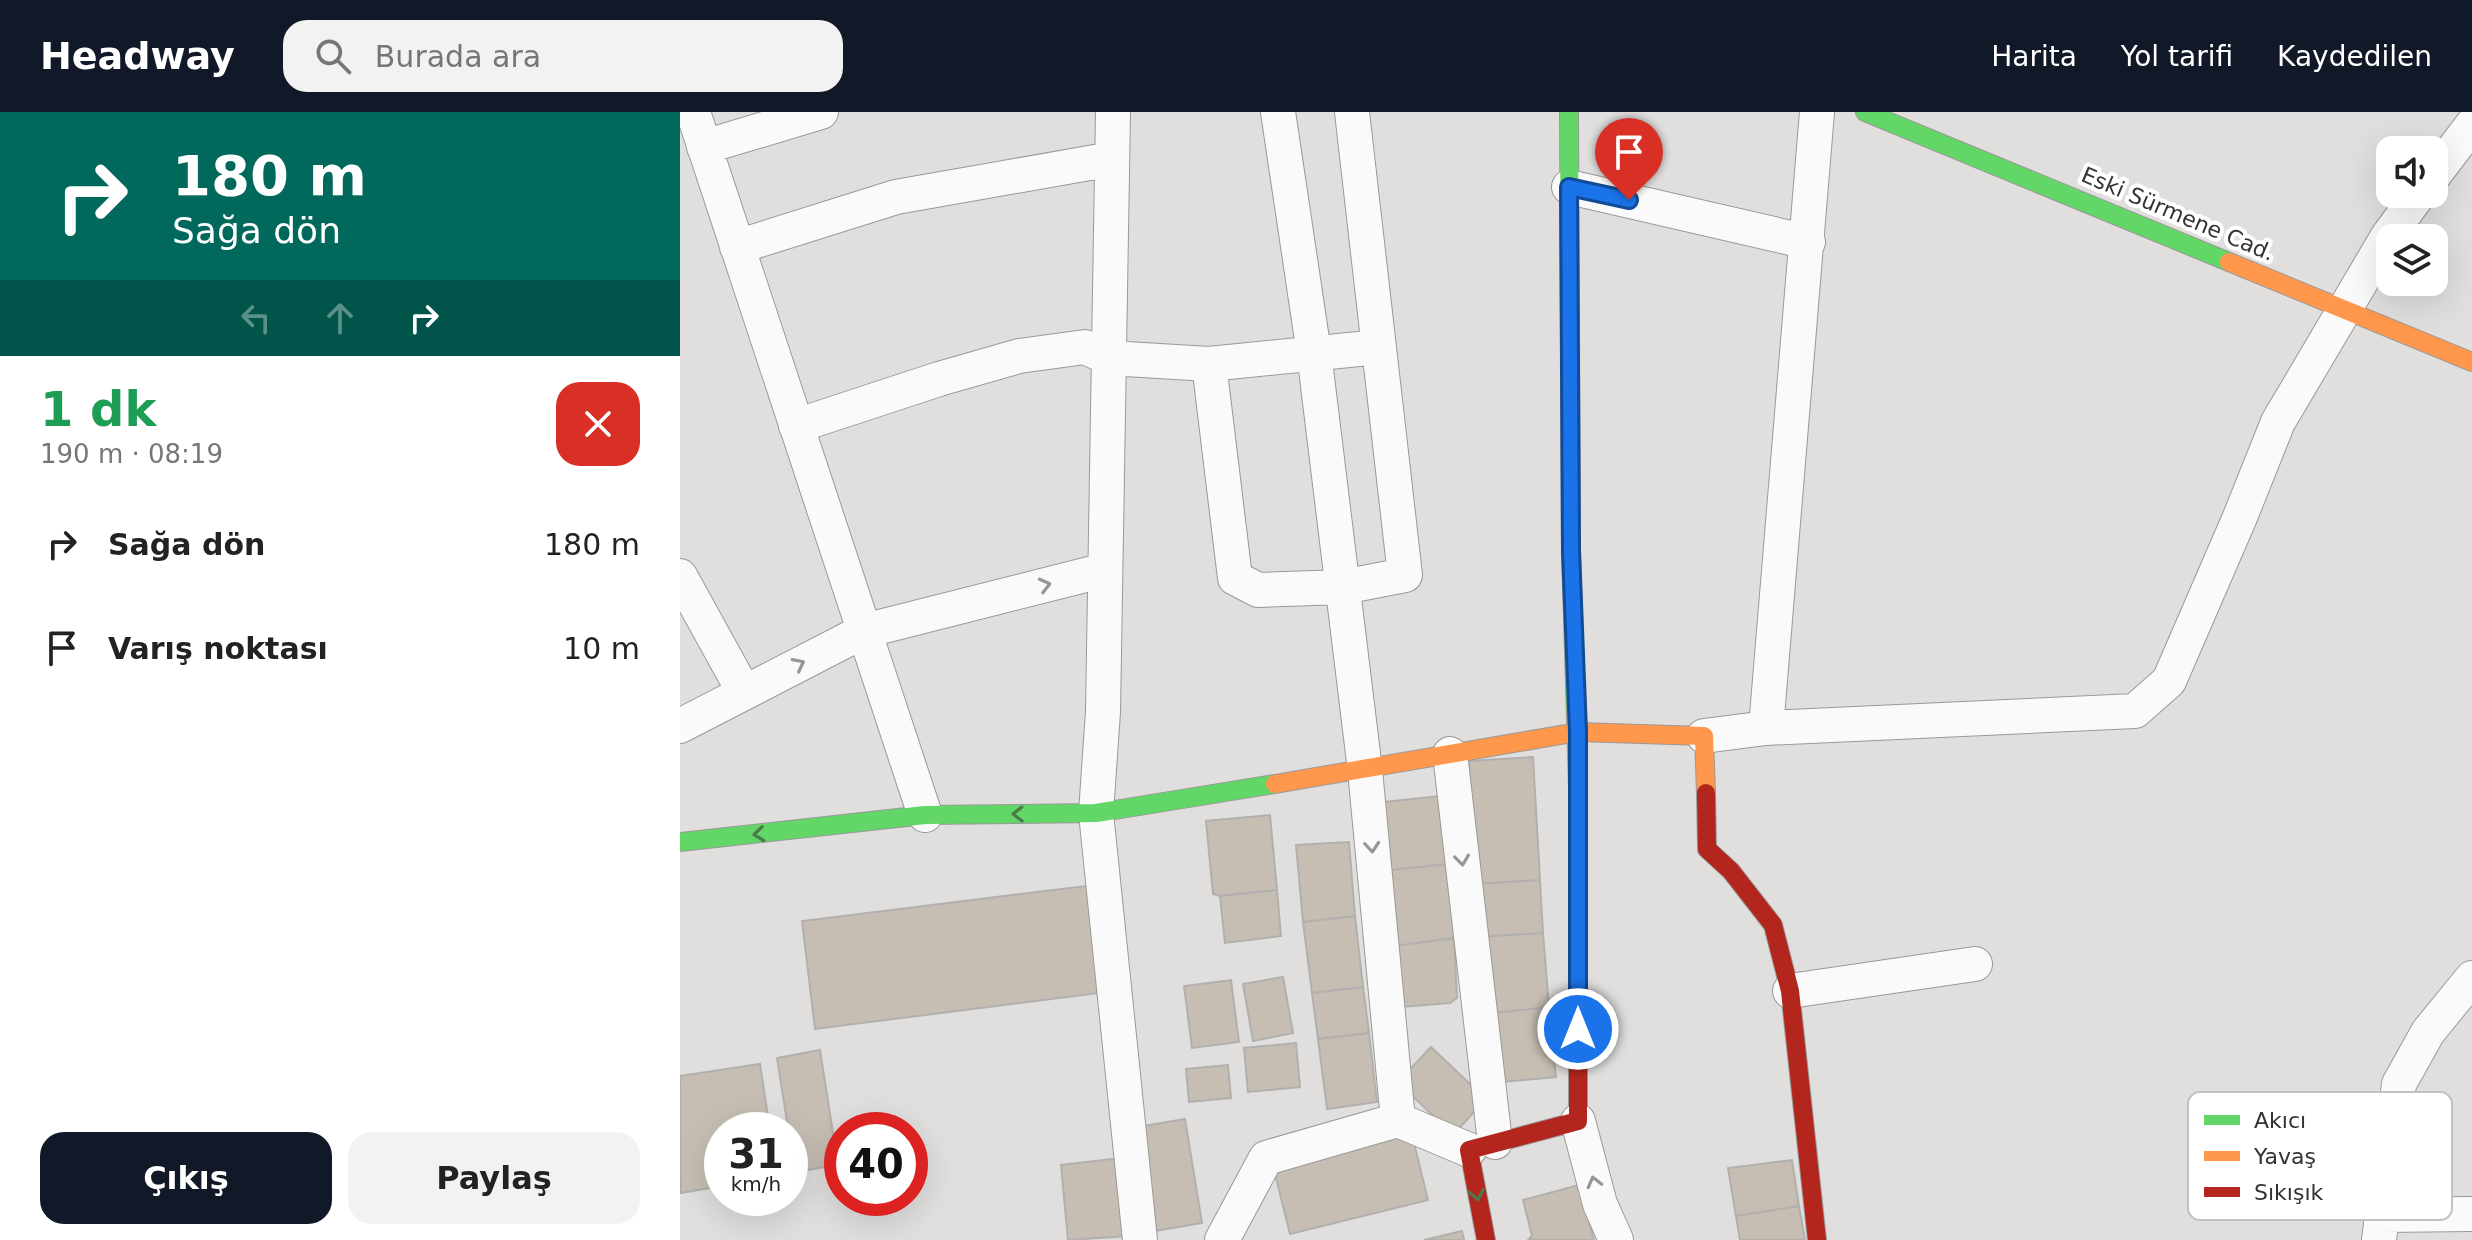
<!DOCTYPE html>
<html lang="tr">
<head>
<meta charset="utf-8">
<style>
  body { margin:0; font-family:"DejaVu Sans",sans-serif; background:#f2f2f2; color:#222; height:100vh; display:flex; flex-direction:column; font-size:30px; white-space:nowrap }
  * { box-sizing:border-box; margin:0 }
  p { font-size:26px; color:#767676 }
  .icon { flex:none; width:44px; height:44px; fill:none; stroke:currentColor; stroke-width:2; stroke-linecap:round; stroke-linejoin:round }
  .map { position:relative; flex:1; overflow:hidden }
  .details { display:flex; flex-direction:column; background:#fff; width:680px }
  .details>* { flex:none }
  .guide { background:#00695c; color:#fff; overflow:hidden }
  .tools { position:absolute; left:1696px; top:24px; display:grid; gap:16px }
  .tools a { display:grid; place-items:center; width:72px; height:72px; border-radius:16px; background:#fff; box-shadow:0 8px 32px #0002; font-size:40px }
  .speed { position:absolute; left:24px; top:1000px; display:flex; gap:16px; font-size:40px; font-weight:700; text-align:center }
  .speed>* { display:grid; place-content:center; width:104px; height:104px; border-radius:50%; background:#fff; box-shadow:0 8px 32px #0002; line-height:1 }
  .speed small { font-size:20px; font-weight:400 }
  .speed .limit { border:12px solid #d22; background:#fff; color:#111 }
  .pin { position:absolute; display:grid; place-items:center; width:68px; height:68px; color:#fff; margin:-82px -34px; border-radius:50% 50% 50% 0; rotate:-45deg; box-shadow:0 0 8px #0007 }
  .pin .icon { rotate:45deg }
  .me { position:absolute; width:88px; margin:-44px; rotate:0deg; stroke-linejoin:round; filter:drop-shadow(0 0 6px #0008) }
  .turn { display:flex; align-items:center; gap:28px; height:168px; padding:0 40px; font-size:36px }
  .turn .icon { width:104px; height:104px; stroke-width:2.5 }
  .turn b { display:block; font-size:56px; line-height:68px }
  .lanes { display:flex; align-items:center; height:76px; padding:0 40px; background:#0003; justify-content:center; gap:40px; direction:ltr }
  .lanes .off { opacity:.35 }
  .round { display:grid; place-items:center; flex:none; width:84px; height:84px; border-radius:24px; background:#f2f2f2 }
  .head { display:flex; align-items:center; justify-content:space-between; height:136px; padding:0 40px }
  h1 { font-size:48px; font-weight:700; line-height:60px; color:#1e9e55 }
  .primary-button { display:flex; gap:16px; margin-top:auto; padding:16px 40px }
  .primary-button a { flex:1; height:92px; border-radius:24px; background:#111827; color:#fff; font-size:32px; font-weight:700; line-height:92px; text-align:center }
  .primary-button a+a { background:#f2f2f2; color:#222 }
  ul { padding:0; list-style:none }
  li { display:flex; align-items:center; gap:24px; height:104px; padding:0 40px }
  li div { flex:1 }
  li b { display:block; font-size:30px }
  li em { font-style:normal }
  header { display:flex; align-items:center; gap:48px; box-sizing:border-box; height:112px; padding:0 40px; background:#111827; color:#fff }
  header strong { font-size:38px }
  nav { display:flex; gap:44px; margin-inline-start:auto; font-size:28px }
  .search { width:560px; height:72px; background:#f2f2f2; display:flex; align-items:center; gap:20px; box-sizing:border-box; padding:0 28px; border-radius:24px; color:#767676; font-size:30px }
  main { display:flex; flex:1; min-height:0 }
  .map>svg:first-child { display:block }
</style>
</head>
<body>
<header>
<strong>Headway</strong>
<div class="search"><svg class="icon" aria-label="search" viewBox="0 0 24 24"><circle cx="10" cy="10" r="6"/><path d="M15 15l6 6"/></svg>Burada ara</div>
<nav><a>Harita</a><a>Yol tarifi</a><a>Kaydedilen</a></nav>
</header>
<main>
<section class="details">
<div class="guide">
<div class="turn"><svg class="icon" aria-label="right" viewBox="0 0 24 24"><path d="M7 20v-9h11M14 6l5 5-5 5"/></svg><div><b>180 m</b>Sağa dön</div></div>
<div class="lanes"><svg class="icon off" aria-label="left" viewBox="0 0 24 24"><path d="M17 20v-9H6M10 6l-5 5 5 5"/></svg><svg class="icon off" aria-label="ahead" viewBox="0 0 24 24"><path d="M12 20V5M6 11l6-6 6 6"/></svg><svg class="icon" aria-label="right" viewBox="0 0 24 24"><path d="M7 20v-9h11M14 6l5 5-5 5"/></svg></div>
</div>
<div class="head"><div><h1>1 dk</h1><p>190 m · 08:19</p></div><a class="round" style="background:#d93025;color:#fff"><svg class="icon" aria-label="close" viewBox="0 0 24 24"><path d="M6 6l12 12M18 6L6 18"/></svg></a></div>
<ul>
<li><svg class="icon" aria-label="right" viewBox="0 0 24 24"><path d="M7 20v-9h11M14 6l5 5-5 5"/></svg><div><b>Sağa dön</b></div><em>180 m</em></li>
<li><svg class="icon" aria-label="arrive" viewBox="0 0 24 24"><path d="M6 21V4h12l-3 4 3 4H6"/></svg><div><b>Varış noktası</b></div><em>10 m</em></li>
</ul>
<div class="primary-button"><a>Çıkış</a><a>Paylaş</a></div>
</section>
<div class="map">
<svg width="1792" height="1128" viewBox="0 0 1792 1128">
  <rect width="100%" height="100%" fill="#e1dfde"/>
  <path fill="#c6beb2" stroke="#b1b0af" stroke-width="2" d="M853 645 860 768 795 772 789 649Z
    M760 684 767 752 702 759 695 691Z
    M590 703 597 778 540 784 533 782 526 709Z
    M669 730 675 804 623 810 616 733Z
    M767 752 774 826 714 834 702 759Z
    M860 768 863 821 798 825 795 772Z
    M414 773 427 880 135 917 122 809Z
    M597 778 601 824 545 831 540 784Z
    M675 804 683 875 632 881 623 810Z
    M863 821 869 895 805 902 798 825Z
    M774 826 777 886 770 891 721 895 714 834Z
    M603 865 613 921 573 929 563 872Z
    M551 868 559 930 512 936 504 874Z
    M683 875 689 921 638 927 632 881Z
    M869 895 876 965 812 971 805 902Z
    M689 921 697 990 647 997 638 927Z
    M616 931 620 975 568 980 564 936Z
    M751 935 806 987 773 1023 718 970Z
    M140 938 158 1053 115 1060 97 946Z
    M80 952 90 1018H42V1074L1 1081 0 964Z
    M548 953 551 986 509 990 506 957Z
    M505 1007 522 1111 469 1120 452 1016Z
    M731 1019 748 1088 610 1122 593 1054Z
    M440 1046 449 1124 388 1128 381 1053Z
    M1112 1048 1119 1094 1056 1104 1048 1056Z
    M899 1073 914 1128H848L852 1124 843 1088Z
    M1119 1094 1125 1128H1060L1056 1104Z
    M782 1119 784 1128H744Z"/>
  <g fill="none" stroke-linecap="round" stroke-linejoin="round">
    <defs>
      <path id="street" d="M13 0 245 703
        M433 0 423 600 416 701 460 1128
        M598 0 634 241 685 658 718 1008 789 1038
        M24 35 141 0
        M1754 63 1792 13
        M889 75 1128 130
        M57 135 216 85 432 47
        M529 252 555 466 578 478 663 475 725 463 672 0
        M116 314 259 267 339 244 405 235 429 246 529 252 699 235
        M0 464 64 580
        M0 614 184 519 425 458
        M1086 616 1137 0
        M1024 624 1086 616 1455 599 1489 569 1560 405 1598 310 1708 124 1739 82
        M770 642 815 1030
        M1110 879 1295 852
        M898 1009 920 1092 936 1128
        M1702 1103 1792 1102
        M542 1128 586 1046 718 1008
        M1699 1128 1719 972 1748 920 1792 866"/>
      <path id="fast" d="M889 0 891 439 898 675
        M1185 0 1549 150
        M0 730 245 703 416 701 595 672"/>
      <path id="slow" d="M1549 150 1792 250
        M595 672 898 620 1024 624 1026 681"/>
      <path id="jam" d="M1026 681 1027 737 1051 759 1093 813 1110 879 1137 1128
        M806 1128 789 1038 898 1009V675"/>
    </defs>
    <use href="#street" stroke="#9a9998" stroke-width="36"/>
    <use href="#fast" stroke="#9a9998" stroke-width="20"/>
    <use href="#slow" stroke="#9a9998" stroke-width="20"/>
    <use href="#jam" stroke="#9a9998" stroke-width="20"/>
    <use href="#street" stroke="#fafafa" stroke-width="34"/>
    <use href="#fast" stroke="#63d668" stroke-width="18"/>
    <use href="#slow" stroke="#ff974d" stroke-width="18"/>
    <use href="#jam" stroke="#b3261e" stroke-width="18"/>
  </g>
  <defs><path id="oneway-chevron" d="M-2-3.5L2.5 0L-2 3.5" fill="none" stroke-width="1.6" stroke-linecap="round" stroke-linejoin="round" transform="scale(2)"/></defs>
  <g stroke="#979696">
    <use href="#oneway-chevron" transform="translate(365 473) rotate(-14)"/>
    <use href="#oneway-chevron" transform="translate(119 552) rotate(-27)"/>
    <use href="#oneway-chevron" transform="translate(692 735) rotate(85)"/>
    <use href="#oneway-chevron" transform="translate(782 748) rotate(83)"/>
    <use href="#oneway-chevron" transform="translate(914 1070) rotate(-104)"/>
  </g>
  <g stroke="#497c4a">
    <use href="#oneway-chevron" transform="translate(338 702) rotate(179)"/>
    <use href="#oneway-chevron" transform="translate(79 722) rotate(174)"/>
    <use href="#oneway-chevron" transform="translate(797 1083) rotate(79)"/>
  </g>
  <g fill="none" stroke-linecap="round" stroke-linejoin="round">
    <defs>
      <path id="route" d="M898 917V620L891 439 889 75 949 88"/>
    </defs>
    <use href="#route" stroke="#114b97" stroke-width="20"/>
    <use href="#route" stroke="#1a73e8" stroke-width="14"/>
  </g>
  <g text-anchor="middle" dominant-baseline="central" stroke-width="8" stroke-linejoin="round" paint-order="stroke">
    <g font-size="22" fill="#343332" stroke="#fff">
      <text transform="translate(1498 102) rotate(23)">Eski Sürmene Cad.</text>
    </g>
  </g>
  <rect x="1508" y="980" width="264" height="128" rx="12" fill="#fff" stroke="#c2c2c2" stroke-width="2"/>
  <rect x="1524" y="1003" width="36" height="10" fill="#63d668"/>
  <rect x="1524" y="1039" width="36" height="10" fill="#ff974d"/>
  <rect x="1524" y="1075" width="36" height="10" fill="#b3261e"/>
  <g font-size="22" fill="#343332">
    <text x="1574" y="1016">Akıcı</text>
    <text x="1574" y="1052">Yavaş</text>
    <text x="1574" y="1088">Sıkışık</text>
  </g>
</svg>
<div class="tools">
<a><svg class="icon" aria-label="sound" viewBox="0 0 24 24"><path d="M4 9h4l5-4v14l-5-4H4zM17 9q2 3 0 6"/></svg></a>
<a><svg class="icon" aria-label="layers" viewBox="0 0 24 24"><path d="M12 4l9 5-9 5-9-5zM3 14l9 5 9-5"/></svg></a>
</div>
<div class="speed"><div>31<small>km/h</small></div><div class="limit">40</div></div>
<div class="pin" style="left:949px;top:88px;background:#d93025"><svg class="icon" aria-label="arrive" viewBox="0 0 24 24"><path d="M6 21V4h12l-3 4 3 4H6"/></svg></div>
<svg class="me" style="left:898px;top:917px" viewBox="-20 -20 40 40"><circle r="17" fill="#1a73e8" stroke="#fff" stroke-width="3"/><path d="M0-11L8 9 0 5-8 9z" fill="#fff"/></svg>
</div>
</main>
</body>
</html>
